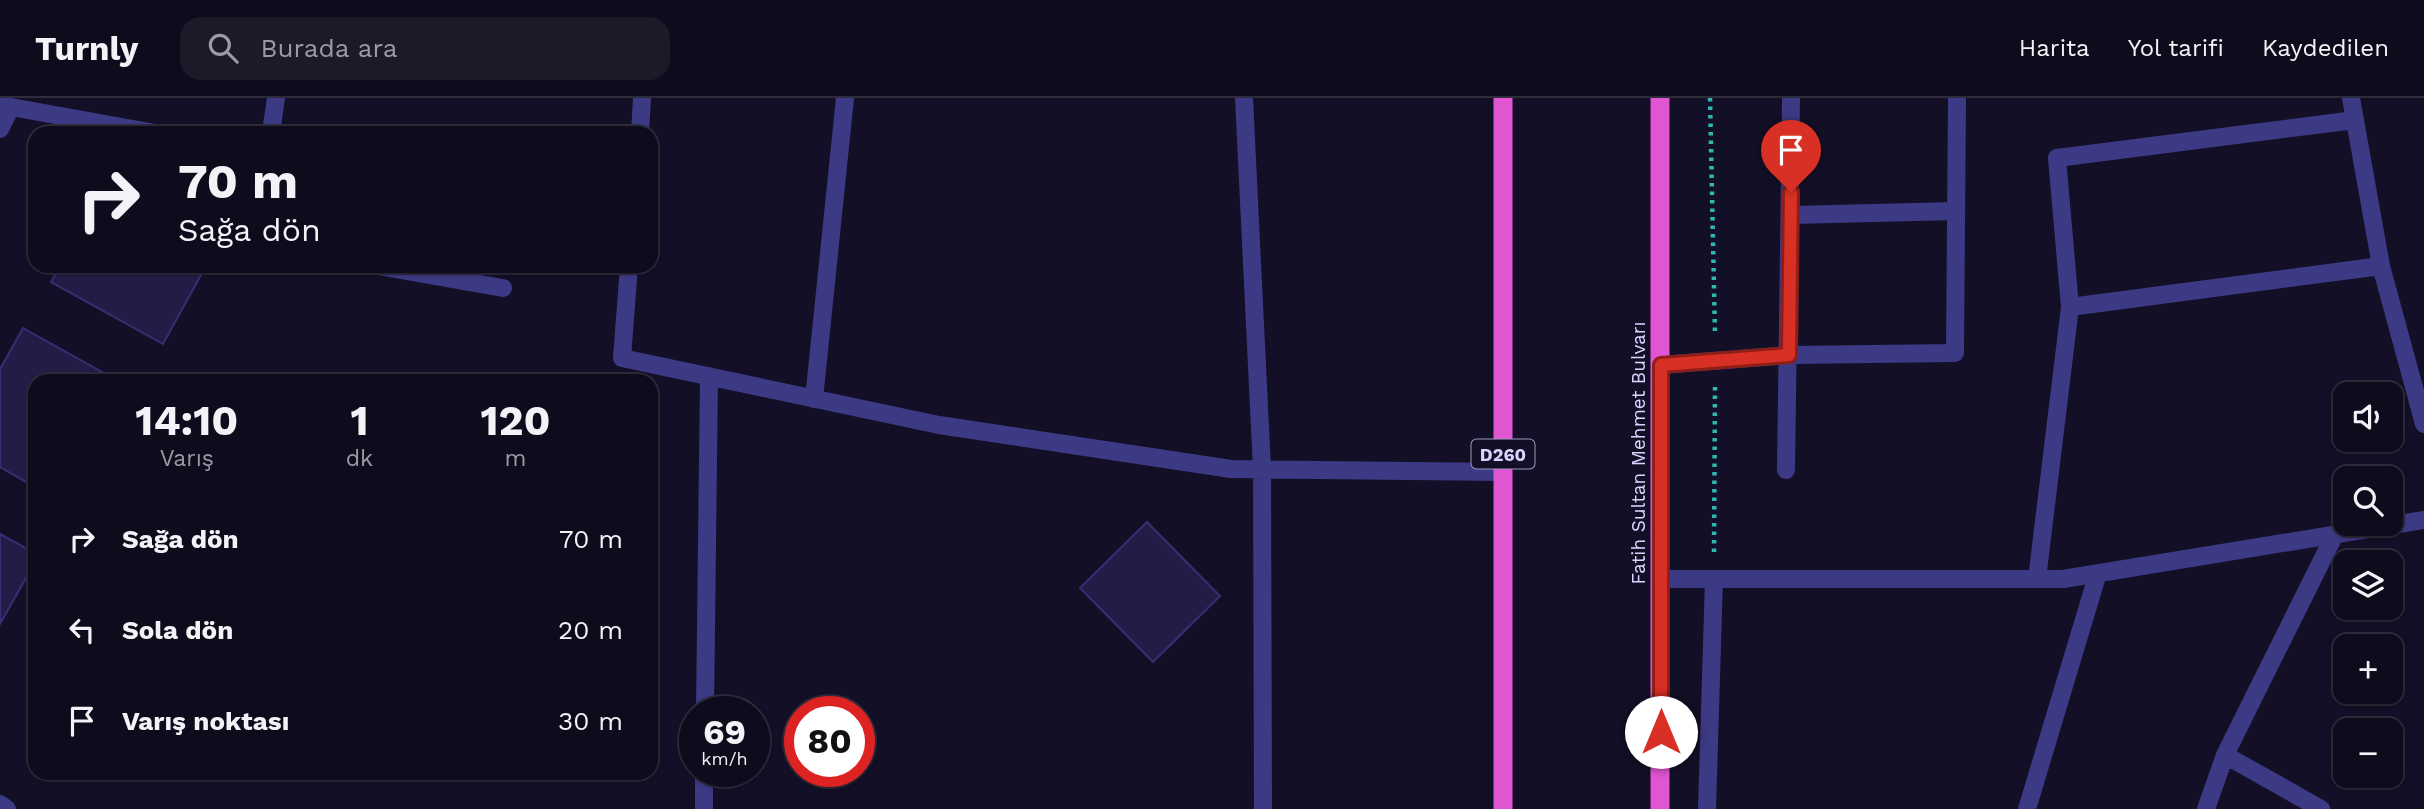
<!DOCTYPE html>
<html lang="tr">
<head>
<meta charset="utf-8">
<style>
  body { margin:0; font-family:"Work Sans",sans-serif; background:#1c1929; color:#f1f3f6; height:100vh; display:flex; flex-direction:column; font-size:26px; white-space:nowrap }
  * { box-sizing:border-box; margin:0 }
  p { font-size:23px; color:#9b9ba3 }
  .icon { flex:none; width:38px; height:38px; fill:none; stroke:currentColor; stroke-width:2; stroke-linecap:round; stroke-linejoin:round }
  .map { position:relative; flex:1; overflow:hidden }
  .sheet { position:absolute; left:28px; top:276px; width:630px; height:406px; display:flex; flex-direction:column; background:#0e0b1c; border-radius:21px; box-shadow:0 2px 5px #0004,0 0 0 2px #2e2b3b }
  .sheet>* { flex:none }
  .top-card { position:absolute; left:28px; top:28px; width:630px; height:147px; border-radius:21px; box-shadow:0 2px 5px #0004,0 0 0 2px #2e2b3b; background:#0e0b1c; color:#f1f3f6; overflow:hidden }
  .fabs { position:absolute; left:2333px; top:284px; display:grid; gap:14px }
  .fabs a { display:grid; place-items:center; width:70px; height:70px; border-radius:14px; background:#0e0b1c; box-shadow:0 2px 5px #0004,0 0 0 2px #2e2b3b; font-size:35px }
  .speed { position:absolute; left:679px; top:598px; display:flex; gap:14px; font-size:35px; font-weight:700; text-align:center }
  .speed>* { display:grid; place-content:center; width:91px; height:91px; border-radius:50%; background:#0e0b1c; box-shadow:0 2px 5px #0004,0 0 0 2px #2e2b3b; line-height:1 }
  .speed small { font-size:18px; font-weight:400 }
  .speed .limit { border:10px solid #d22; background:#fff; color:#111 }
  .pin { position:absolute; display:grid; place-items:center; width:60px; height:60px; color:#fff; margin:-72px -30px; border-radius:50% 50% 50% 0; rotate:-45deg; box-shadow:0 0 7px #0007 }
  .pin .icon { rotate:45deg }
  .me { position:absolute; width:77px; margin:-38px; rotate:0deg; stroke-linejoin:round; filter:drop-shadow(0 0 5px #0008) }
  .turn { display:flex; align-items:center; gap:24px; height:147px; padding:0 35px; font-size:32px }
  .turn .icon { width:91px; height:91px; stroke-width:2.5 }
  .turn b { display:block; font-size:49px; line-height:60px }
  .eta { display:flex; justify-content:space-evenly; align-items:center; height:119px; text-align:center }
  .eta b { font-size:42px; font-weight:700; line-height:49px }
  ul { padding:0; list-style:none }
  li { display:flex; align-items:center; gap:21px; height:91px; padding:0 35px }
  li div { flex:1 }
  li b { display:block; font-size:26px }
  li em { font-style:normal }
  header { display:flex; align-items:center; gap:42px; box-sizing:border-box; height:98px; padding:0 35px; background:#0e0b1c; border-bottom:2px solid #2e2b3b }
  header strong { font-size:33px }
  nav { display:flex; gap:38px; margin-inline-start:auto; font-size:24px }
  .search { width:490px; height:63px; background:#1c1929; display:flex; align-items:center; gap:18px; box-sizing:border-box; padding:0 24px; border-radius:21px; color:#9b9ba3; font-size:26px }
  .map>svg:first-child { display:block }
</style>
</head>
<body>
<header>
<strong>Turnly</strong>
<div class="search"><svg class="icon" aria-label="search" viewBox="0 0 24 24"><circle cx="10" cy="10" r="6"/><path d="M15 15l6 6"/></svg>Burada ara</div>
<nav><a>Harita</a><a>Yol tarifi</a><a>Kaydedilen</a></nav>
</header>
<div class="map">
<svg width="2424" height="711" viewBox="0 0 2424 711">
  <rect width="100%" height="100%" fill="#130f26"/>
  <path fill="#241b47" stroke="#3b2d73" stroke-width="2" d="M60 168H206L163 246 51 184Z
    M23 230 120 284H35V389L0 369V271Z
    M1147 424 1220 498 1153 564 1080 490Z
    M0 436 35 455V464L0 526Z"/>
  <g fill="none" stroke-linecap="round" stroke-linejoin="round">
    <path stroke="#2fb8b0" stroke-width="4.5" stroke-dasharray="3.5 5" stroke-linecap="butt" d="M1710 0 1715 237
      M1714 454 1715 288"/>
    <path stroke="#3d3a85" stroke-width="18" d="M378 168 503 190"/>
    <path stroke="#3d3a85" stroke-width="18" d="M1244 0 1262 371 1263 711
      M2351 0 2381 168 2424 326
      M0 3 11 9 155 35
      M0 31 11 9
      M271 35 276 0
      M640 35 642 0
      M1791 117 1956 113
      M629 168 622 260 939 327 1231 371 1503 374
      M2070 209 2381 168
      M1661 267 1789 257 1955 255 1957 0
      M814 301 845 0
      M1786 372 1791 0
      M1661 481H2063L2424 422
      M2037 481 2070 209 2057 60 2355 22
      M705 614 709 278
      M2225 657 2321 711
      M0 706 7 711
      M704 711V674
      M1707 711 1714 481
      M2027 711 2098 475
      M2206 711 2225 657 2334 438"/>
    <path stroke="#e055d1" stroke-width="19" d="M1660 0V711
      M1503 711V0"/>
  </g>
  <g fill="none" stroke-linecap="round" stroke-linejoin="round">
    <defs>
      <path id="route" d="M1661 634V267L1789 257 1791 94"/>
    </defs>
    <use href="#route" stroke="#8d1f18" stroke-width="18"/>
    <use href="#route" stroke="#d93025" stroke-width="12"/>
  </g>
  <g text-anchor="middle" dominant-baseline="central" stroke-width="7" stroke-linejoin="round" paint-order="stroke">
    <rect fill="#130f26" stroke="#9e99be" stroke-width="2" x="1471.5" y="341.5" width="63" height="29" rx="5"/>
    <g font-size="18" font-weight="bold" fill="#d9d4ff">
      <text x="1503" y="356">D260</text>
    </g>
    <g font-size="19" fill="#d9d4ff" stroke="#130f26">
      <text transform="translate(1638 355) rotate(-90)">Fatih Sultan Mehmet Bulvarı</text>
    </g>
  </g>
</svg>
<div class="fabs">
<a><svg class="icon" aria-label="sound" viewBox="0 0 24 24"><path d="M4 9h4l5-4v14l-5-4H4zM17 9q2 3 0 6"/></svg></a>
<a><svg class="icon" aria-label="search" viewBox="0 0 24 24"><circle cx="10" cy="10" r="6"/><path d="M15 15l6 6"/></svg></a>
<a><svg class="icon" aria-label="layers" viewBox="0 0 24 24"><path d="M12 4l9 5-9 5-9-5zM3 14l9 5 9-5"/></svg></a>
<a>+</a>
<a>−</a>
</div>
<div class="speed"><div>69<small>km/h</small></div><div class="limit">80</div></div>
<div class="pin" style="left:1791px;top:94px;background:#d93025"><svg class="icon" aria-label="arrive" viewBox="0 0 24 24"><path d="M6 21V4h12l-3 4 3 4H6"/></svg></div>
<svg class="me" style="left:1661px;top:634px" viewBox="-20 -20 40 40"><circle r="19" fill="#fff"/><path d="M0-13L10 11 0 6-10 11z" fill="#d93025"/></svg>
<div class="top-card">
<div class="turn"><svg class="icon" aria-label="right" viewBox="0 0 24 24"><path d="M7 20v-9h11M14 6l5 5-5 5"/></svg><div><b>70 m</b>Sağa dön</div></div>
</div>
<section class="sheet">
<div class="eta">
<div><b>14:10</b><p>Varış</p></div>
<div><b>1</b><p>dk</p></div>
<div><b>120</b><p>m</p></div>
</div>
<ul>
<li><svg class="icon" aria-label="right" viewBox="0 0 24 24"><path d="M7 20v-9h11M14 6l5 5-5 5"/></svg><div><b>Sağa dön</b></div><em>70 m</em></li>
<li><svg class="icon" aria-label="left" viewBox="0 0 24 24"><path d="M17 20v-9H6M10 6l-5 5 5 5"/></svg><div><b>Sola dön</b></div><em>20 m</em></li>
<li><svg class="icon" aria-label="arrive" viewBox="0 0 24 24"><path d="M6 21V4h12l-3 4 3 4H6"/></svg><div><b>Varış noktası</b></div><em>30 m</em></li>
</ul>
</section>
</div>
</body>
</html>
